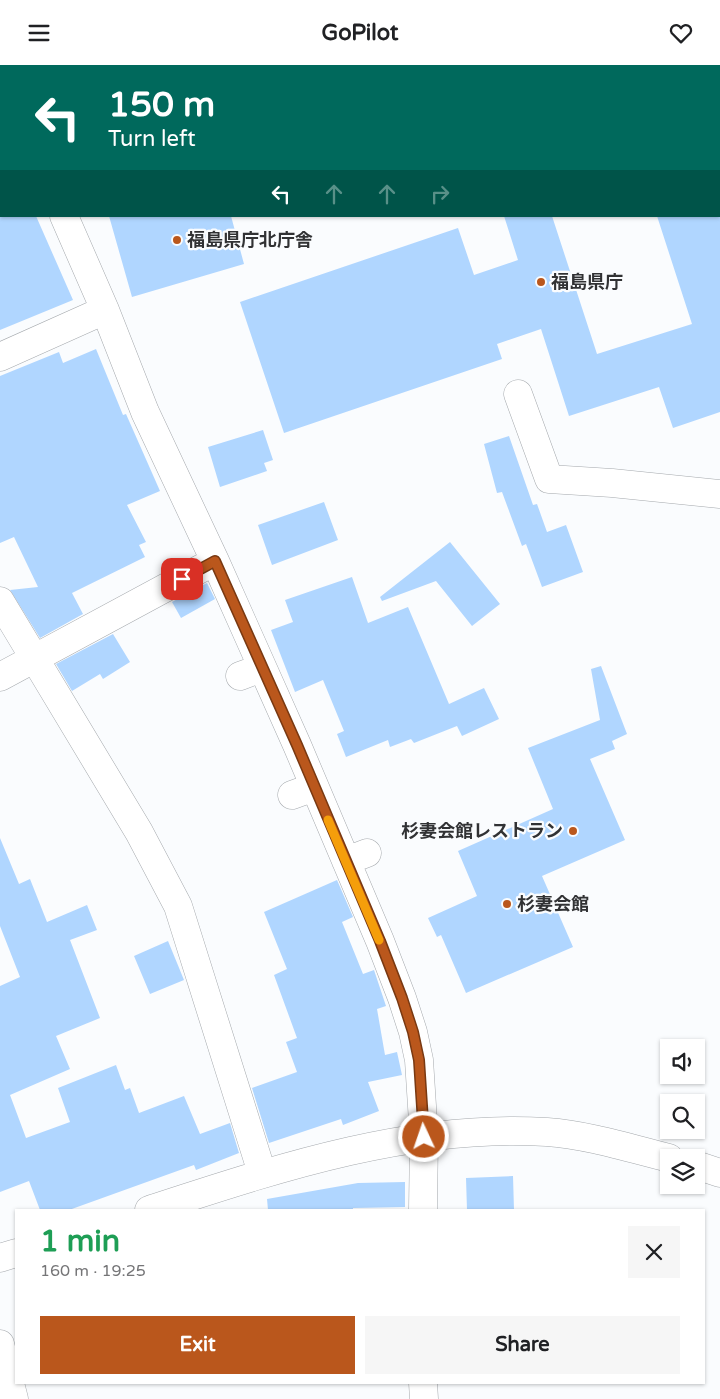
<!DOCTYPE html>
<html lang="en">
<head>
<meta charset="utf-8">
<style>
  body { margin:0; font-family:"Varela Round","Noto Sans JP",sans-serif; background:#f6f6f6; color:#202124; height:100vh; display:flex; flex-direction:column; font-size:19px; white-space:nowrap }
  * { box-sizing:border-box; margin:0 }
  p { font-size:16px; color:#757577 }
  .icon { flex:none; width:28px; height:28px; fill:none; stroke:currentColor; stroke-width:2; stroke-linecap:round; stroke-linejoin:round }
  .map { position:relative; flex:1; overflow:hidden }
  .sheet { position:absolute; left:15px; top:1144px; width:690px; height:175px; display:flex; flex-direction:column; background:#fff; border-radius:0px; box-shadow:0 1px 4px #0004 }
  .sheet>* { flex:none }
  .banner { position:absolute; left:0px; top:0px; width:720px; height:152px; box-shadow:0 1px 4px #0004; background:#00695c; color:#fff; overflow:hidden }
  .controls { position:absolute; left:660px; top:974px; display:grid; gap:10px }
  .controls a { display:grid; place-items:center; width:45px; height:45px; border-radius:0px; background:#fff; box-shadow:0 1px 4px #0004; font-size:25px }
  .pin { position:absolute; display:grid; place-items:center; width:42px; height:42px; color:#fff; margin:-21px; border-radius:10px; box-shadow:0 2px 8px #0006 }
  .me { position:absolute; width:55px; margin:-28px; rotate:357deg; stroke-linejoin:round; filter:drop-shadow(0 0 4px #0008) }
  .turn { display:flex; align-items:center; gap:18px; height:105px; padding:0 25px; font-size:22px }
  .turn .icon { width:65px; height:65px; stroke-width:2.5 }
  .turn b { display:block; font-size:35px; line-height:42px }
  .lanes { display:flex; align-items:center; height:48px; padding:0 25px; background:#0003; justify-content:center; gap:25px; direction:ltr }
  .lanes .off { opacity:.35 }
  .round { display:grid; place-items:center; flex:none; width:52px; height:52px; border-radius:0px; background:#f6f6f6 }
  .overview { display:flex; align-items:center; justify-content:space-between; height:85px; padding:0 25px }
  h1 { font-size:30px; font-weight:800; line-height:38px; color:#1e9e55 }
  .primary-button { display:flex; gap:10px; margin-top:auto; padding:10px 25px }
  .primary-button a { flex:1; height:58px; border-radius:0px; background:#ba571c; color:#fff; font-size:20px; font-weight:800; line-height:58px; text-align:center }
  .primary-button a+a { background:#f6f6f6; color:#202124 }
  header { display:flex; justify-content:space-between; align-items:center; height:65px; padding:0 25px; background:#fff; font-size:22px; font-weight:800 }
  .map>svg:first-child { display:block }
</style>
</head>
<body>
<header><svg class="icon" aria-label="menu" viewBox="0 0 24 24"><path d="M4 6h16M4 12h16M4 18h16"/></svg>GoPilot<svg class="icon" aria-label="heart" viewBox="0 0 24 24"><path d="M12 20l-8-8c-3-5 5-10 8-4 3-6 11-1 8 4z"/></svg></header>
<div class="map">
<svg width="720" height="1334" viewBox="0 0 720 1334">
  <rect width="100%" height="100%" fill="#fafcfe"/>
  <path fill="#b0d6ff" d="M0 151H36L73 235 0 265Z
    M109 151H231L244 199 132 232Z
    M504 151H552L597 289 692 259 657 151H720V347L673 363 659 322 569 351 541 264 497 279 502 294 284 368 240 237 458 163 474 210 518 195Z
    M96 284 123 350 126 349 160 426 127 440 146 477 139 480 145 492 72 528 83 549 40 573 10 525 38 522 14 472 0 478V311L59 287 63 298Z
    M263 365 273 395 264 398 267 406 220 422 208 382Z
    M509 371 533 440 537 439 547 467 566 460 583 507 542 522 526 479 522 481 502 427 497 428 484 379Z
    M324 437 338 475 272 500 258 460Z
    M450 477 500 539 472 561 436 516 382 536 380 532Z
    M352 512 368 558 408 542 449 639 484 623 499 654 462 671 457 661 414 678 411 674 390 682 388 675 346 692 337 669 344 666 323 615 295 627 271 565 293 557 285 535Z
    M207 518 215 534 181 553 172 537Z
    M113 569 130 597 103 614 100 609 72 626 56 599Z
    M601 601 627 669 612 676 615 684 590 694 625 775 542 811 573 882 466 928 441 870 437 872 428 853 477 831 458 786 553 744 528 683 600 655 591 604Z
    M0 773 19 819 30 814 47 857 87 840 97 865 70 875 100 953 56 971 70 1004 10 1030 26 1073 70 1057 58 1023 116 1000 125 1025 130 1023 139 1048 184 1031 200 1069 230 1058 239 1088 196 1105 194 1100 69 1145H40L29 1116 0 1127V921L20 912 0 861Z
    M337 815 353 852 342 857 363 909 374 905 386 941 377 944 385 990 397 987 402 1010 368 1017 379 1046 343 1060 341 1054 269 1078 252 1023 297 1007 286 977 297 973 274 910 287 904 264 847Z
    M168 876 184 915 150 929 134 891Z
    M513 1111 514 1145H467L466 1113Z
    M405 1117V1142L353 1143V1145H268L267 1134 358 1118Z"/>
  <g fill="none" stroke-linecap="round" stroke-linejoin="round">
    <defs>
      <path id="minor" d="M0 3 1 6
        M64 151 105 245 145 347 215 496 297 680 380 876 402 933 413 967 419 995 424 1072 423 1145
        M0 292 105 245
        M518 329 549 414 612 418 720 429
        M0 536 139 767 178 841 262 1108
        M240 611 262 603
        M0 612 215 496
        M292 730 314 722
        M346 796 367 788
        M696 1100 720 1108
        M149 1145C275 1104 412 1058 547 1067 588 1070 629 1083 669 1093
        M0 1193 16 1188
        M423 1318 424 1334"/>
      <path id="major" d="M0 1279 14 1334"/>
    </defs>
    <use href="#minor" stroke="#a5a9ad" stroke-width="29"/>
    <use href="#major" stroke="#a5a9ad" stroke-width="29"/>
    <use href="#minor" stroke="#fff" stroke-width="28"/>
    <use href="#major" stroke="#fff" stroke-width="28"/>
  </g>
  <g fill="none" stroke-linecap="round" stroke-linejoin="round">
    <defs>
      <path id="route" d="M182 514 215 496 297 680 380 876 402 933 413 967 419 995 424 1072"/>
    </defs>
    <use href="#route" stroke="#793912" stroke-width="12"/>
    <use href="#route" stroke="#ba571c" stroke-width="9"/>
    <path stroke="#f59e0b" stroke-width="9" d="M328 755 379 875"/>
  </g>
  <g fill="#ba571c" stroke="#fafcfe" stroke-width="2">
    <circle cx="177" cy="175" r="5"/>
    <circle cx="541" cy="217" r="5"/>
    <circle cx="573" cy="766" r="5"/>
    <circle cx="507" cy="839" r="5"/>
  </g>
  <g text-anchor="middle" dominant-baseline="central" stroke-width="4.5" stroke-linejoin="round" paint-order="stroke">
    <g font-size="18" font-weight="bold" fill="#313234" stroke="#fafcfe" text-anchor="start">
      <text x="187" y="175">福島県庁北庁舎</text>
      <text x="551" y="217">福島県庁</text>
      <text x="563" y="766" text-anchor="end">杉妻会館レストラン</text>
      <text x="517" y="839">杉妻会館</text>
    </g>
  </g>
</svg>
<div class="controls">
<a><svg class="icon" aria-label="sound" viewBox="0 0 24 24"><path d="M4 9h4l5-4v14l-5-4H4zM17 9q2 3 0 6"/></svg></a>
<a><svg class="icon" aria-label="search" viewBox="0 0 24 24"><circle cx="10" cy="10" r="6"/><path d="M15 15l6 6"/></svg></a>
<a><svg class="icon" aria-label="layers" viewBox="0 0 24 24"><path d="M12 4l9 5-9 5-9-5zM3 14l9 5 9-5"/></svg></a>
</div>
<div class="pin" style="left:182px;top:514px;background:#d93025"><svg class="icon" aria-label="arrive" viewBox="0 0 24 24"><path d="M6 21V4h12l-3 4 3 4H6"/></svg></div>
<svg class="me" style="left:424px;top:1072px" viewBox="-20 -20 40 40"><circle r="17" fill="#ba571c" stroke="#fff" stroke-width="3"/><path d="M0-11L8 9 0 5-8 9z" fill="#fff"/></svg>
<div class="banner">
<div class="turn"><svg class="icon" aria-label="left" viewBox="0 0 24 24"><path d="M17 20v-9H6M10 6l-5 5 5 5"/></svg><div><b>150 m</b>Turn left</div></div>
<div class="lanes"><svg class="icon" aria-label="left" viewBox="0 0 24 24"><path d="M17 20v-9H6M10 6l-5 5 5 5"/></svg><svg class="icon off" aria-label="ahead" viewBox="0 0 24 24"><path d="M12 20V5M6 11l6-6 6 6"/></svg><svg class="icon off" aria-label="ahead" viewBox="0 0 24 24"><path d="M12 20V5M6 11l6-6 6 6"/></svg><svg class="icon off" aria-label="right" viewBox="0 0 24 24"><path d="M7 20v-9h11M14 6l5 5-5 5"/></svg></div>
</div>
<section class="sheet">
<div class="overview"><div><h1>1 min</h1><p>160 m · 19:25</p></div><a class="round"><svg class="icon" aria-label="close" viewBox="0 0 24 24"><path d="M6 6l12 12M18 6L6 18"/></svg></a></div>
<div class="primary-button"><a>Exit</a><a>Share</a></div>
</section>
</div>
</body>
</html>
